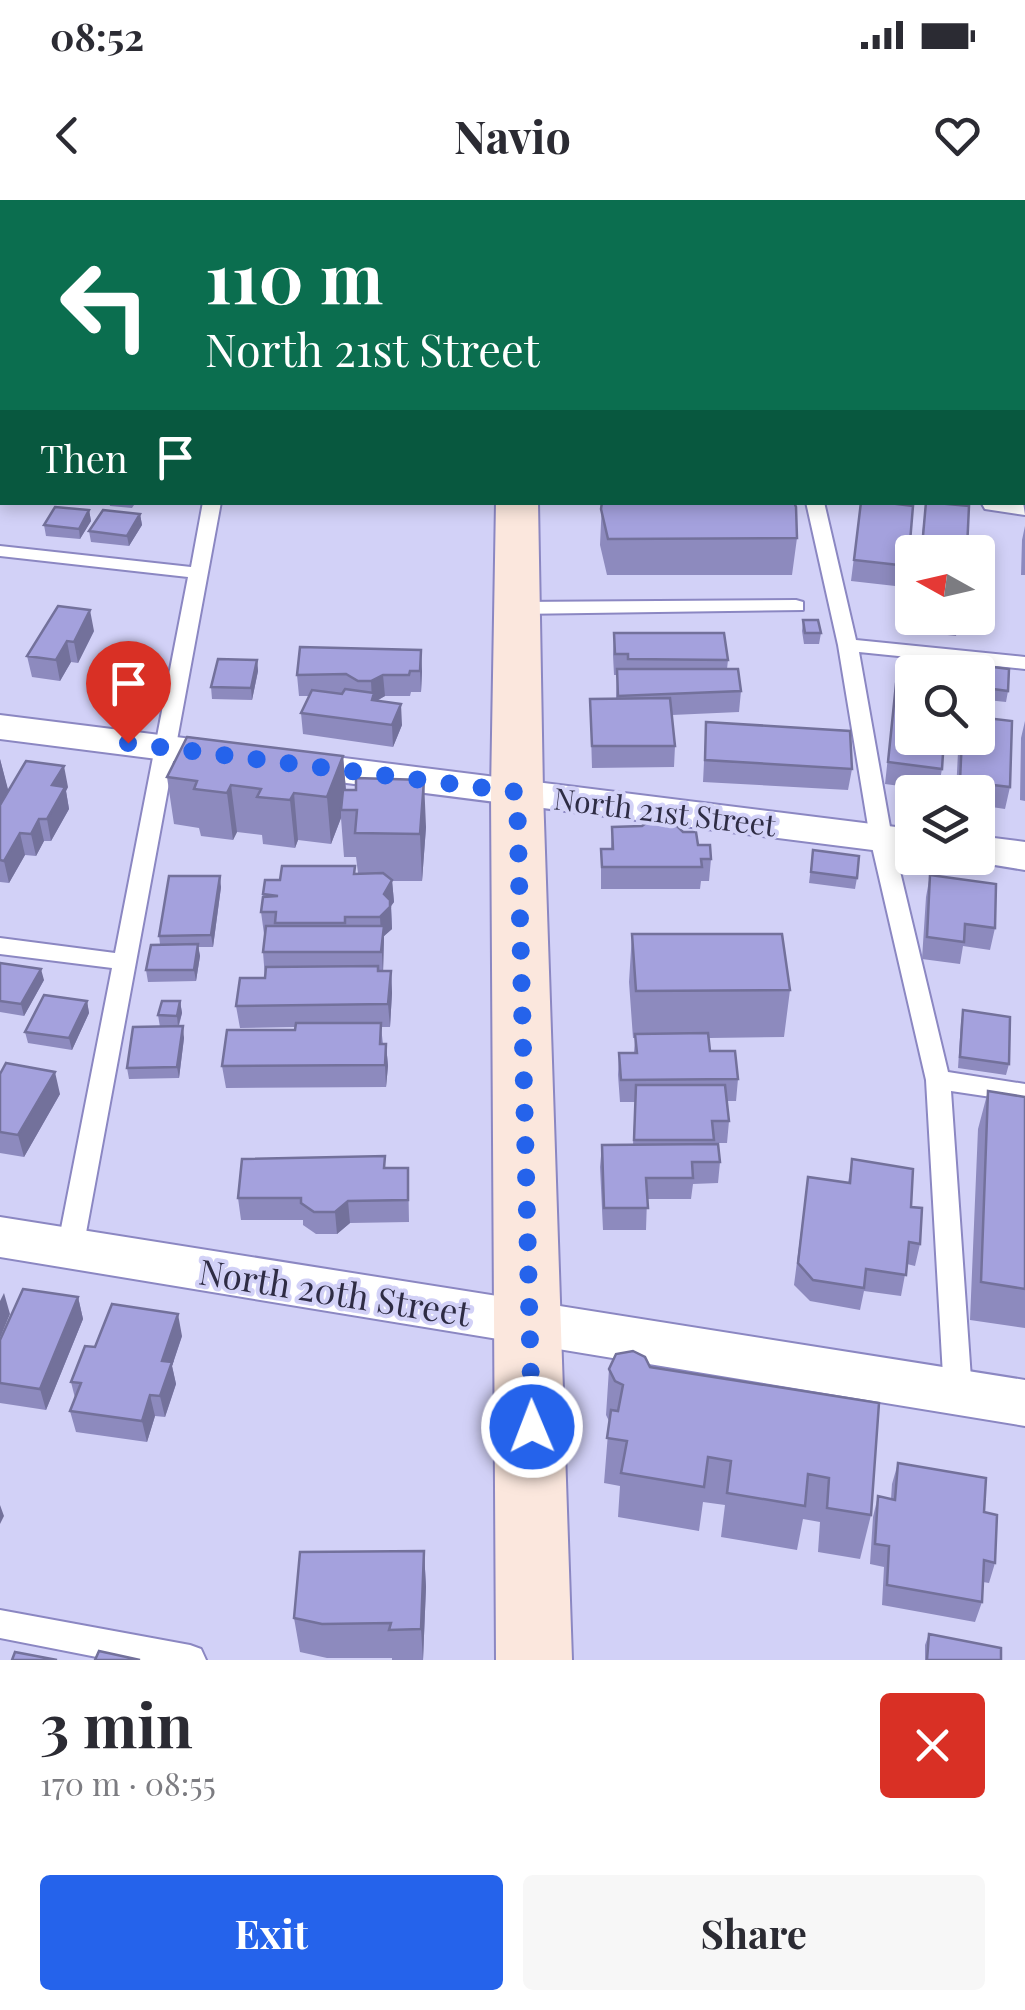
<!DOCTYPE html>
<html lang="en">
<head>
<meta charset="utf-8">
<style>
  body { margin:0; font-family:"Playfair Display",serif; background:#f7f7f7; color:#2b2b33; height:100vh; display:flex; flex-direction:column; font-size:38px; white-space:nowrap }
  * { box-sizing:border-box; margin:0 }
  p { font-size:32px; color:#7c7c81 }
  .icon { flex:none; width:55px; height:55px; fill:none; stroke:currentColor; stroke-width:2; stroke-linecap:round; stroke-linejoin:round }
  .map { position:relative; height:1460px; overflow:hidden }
  .sheet { display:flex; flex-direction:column; background:#fff; flex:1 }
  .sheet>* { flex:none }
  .banner { position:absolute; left:0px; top:0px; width:1025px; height:305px; box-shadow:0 5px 15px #0003; background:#0b6e4f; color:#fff; overflow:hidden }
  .needle { width:65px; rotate:278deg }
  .buttons { position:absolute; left:895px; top:335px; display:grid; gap:20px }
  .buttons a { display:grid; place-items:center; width:100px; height:100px; border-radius:10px; background:#fff; box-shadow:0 5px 15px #0003; font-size:50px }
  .pin { position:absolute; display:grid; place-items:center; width:85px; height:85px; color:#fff; margin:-102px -42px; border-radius:50% 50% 50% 0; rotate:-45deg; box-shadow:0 0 10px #0007 }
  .pin .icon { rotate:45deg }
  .me { position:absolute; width:110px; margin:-55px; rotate:359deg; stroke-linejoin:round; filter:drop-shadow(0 0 8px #0008) }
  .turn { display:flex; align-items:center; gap:35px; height:210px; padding:0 40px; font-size:45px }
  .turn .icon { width:130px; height:130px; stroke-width:2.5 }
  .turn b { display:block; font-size:70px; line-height:85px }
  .then { display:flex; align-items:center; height:95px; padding:0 40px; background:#0003; gap:20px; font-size:38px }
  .round { display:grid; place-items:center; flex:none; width:105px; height:105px; border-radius:10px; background:#f7f7f7 }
  .headline { display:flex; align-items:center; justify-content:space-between; height:170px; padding:0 40px }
  h1 { font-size:60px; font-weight:700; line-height:75px }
  .cta { display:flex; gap:20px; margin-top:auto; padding:20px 40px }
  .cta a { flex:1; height:115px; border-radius:10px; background:#2563eb; color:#fff; font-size:40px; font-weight:700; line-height:115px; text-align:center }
  .cta a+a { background:#f7f7f7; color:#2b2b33 }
  .status { display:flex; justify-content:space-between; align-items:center; height:70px; padding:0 50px; background:#fff; direction:ltr }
  .status svg { height:28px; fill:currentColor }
  header { display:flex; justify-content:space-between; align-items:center; height:130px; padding:0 40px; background:#fff; font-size:45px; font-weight:700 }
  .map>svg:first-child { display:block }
</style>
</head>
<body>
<div class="status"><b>08:52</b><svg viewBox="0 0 49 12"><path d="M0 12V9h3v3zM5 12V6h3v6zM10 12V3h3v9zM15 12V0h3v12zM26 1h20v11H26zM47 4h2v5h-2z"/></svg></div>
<header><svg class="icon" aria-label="back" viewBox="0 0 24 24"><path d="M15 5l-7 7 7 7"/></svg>Navio<svg class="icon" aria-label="heart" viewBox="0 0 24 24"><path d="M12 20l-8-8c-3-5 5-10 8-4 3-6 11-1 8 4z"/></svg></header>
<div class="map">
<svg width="1025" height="1460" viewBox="0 0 1025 1460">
  <rect width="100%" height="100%" fill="#d2d1f7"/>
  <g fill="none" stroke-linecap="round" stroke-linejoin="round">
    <defs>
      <path id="lane" d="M203 302H221L83 1049 79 1057 70 1060 61 1057 57 1049 112 768 0 754V738L115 753 188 377 0 356V346L191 367Z
        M806 302H824L856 440 1025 457V469L859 452 892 638 948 872 1025 884V902L951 891 972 1193 968 1202 958 1205 948 1202 944 1193 926 880 870 638 838 445Z
        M796 400 803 402V410L517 414 508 408 517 402Z
        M0 1410 190 1445 201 1449 206 1460H112L0 1438Z"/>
      <path id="street" d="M1022 5H1025V21H1022Z
        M0 190H2V209H0Z
        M1022 295 1025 315 985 309 981 302H1022Z
        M0 515 912 629V655L0 539Z
        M978 636 1025 642V670L964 660 978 658Z
        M0 1017 1025 1180V1226L0 1057Z"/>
      <path id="secondary" d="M398 0H460L461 2H400Z
        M492 0H526V2H492Z
        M1022 42H1025V64H1022Z
        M496 302H538L543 592 572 1460H496L491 592Z"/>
    </defs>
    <use href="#lane" stroke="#8b87c2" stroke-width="4"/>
    <use href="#street" stroke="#8b87c2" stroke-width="4"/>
    <use href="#secondary" stroke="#8b87c2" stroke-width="4"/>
    <use href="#lane" fill="#fff" fill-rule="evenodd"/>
    <use href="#street" fill="#fff" fill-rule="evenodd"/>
    <use href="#secondary" fill="#fbe7dd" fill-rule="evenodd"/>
  </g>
  <path fill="#8d8abe" d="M48 0H88L86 2H38L48 1Z
    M1022 61H1025V115H1022Z
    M2 120V169H0V124Z
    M1022 121H1025V260H1022Z
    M0 208H2V265H0Z
    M109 302H136L132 308 110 306Z
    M602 302 797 338 792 375H607L600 345Z
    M861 302 908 366 904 387 851 381Z
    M926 302 969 306 966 352H920Z
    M89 310 91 321 80 339 46 336 44 325Z
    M140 314 142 325 129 346 91 342 89 331Z
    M1025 326V375H1021L1022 340Z
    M931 418H959L956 436 930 433Z
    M803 420 821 433 819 444H804L802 431Z
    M94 431 78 463 71 462 60 481 32 477 27 456Z
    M614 433 728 460 727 469 741 491 739 512 672 515 675 546 674 567 592 568 590 499 616 498 617 475H614L613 455Z
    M300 447 422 471 421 492H411L410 496H385L377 500 402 525 393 547 303 534 301 513 309 496H299L297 475Z
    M257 460 258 471 252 500 212 499 211 487Z
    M969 464 1008 491 1006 502 978 499V472H967Z
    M896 484 942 569 938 591 885 584Z
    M1025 521V601L1020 600 1021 538Z
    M706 522 852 569 848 590 703 582Z
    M961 538H978L1010 587 1005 609 978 605V592H956L958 552Z
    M343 556 346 590 426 627 422 681H392L394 702 391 706 392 729 384 736 383 771H391L392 793 390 827H381L383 844H386L388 866 386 887 226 888 222 866 295 830V827L240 828 236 806 265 778 263 752 265 734H264L261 712 263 694 280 680 358 673 356 657H344L341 618 331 644 298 640 295 648 263 644 262 635 237 632 233 640 201 636 199 628 174 624 167 577Z
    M0 559 8 591 68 587 66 591 69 609 51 641H44L36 656 25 655 9 683 0 682Z
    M612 627 683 632 711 659 709 681H701L700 689H601V649H611Z
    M813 650 857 678 855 689 809 683Z
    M930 675 995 728 990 750 963 746 960 764 922 759 926 697Z
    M221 687 213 747H198L200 756 196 781 148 782 146 770 160 744 159 736Z
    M632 734 790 790 784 837 709 838 710 851 738 879 736 901H727L729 921 727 943H713L720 962 718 983 693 984 691 999H647L646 1030H603L600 967 602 945H633L635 902H620L618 875 619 853H634L635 838H633L629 782Z
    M0 763 44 780 24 816 0 812Z
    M87 801 89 813 72 850 28 843 25 832Z
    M180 801 182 813 179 826 184 838 179 878 129 879 127 868 160 827 158 815Z
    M963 810 1009 864 1006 875 958 868 961 822Z
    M0 874 60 894 24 957 0 953Z
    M988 891 1025 897V1128L970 1120 978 929Z
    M385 956V968H408L409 1022 350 1023 337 1034H316L303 1025V1020H241L238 998Z
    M852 959 911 1007 920 1044 915 1066 907 1064 901 1096 864 1091 860 1110 810 1101 794 1085 808 977 848 983Z
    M78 1097 83 1119 46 1210 0 1203V1140Z
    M182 1136 172 1166 176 1184 165 1217 155 1216 147 1242 76 1232 70 1211 75 1198 71 1182 95 1147Z
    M650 1167 879 1203 871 1315 860 1359 818 1352 820 1322 803 1319 797 1350 721 1337 725 1305 703 1302 699 1331 618 1317 620 1286 604 1283 609 1221 606 1215 609 1169Z
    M898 1263 984 1312 995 1363 989 1383 983 1382 982 1402 975 1422 882 1405 884 1367 870 1364 873 1317 878 1296 891 1299 892 1284Z
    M424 1351 426 1387 423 1460H392V1458H327L300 1452 294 1418Z
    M929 1434 1001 1460H925V1445Z"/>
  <path fill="#73719b" d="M89 310 91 321 80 339 79 329Z
    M140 314 142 325 129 346 127 336Z
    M90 410 94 431 78 463 74 442Z
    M67 441 71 462 60 481 56 460Z
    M421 450 422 471 421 492 420 471Z
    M257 460 258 471 252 500 251 488Z
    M383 475 385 496 375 502 373 521 371 481Z
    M401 504 402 525 393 547 392 525Z
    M343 556 347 603 341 610V618L331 644 327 597Z
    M0 559 9 593 0 610Z
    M64 566 68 587 66 591 69 609 51 641 47 619 52 585Z
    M424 580 426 627 422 681 420 634Z
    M231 585 237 632 233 640 227 593Z
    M294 593 298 640 295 648 290 600Z
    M39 619 44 641 36 656 31 634Z
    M20 633 25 655 9 683 4 661Z
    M220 676 221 687 213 747 211 735Z
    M392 680 394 702 391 706 392 729 384 736 383 774 380 717 384 694Z
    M198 744 200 756 196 781 194 770Z
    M41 769 44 780 24 816 21 804Z
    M391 771 392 793 390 827 388 804Z
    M87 801 89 813 72 850 69 838Z
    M180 801 182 813 178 827 177 816Z
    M183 826 184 838 179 878 177 867Z
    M386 844 388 866 386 887 385 865Z
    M55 872 60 894 24 957 18 935Z
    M348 1001 350 1023 337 1034 335 1012Z
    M4 1093 10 1114 0 1138V1101Z
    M78 1097 83 1119 46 1210 40 1189Z
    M178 1114 182 1136 172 1166 176 1184 165 1217 160 1196 162 1161Z
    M150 1195 155 1216 147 1242 142 1221Z
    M0 1305 4 1316 0 1324Z
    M424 1351 426 1387 423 1460 421 1429Z"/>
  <path fill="#a4a1dd" stroke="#73719b" stroke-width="2.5" d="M108 0H133L132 2H106Z
    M160 0H180L178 2H158Z
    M200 0H238L237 2H198Z
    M1022 61H1025V95H1022Z
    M0 70 2 71V87L0 90Z
    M2 120V150H0V124Z
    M1022 132H1025V215H1022Z
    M0 208H2V245H0Z
    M602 302H794L796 307 797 338 608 339 601 309Z
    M861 302H881L913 306 908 366 854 360Z
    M926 302 969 306 967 349 941 347 942 338 923 336Z
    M55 307 89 310 79 329 44 325Z
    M103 310 140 314 127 336 89 331Z
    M58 406 90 410 74 442 67 441 56 460 27 456Z
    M932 418H959L958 425 931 422Z
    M803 420H818L821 433H805Z
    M614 433H724L728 460 628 459V454H615Z
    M300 447 421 450 420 471H410L409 475H383L371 481H358L346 474 297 475Z
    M218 459 257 460 251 488 211 487Z
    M969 464 1009 469 1008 491 978 487V472H968Z
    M617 469H738L741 491 618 496Z
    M896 484 912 486V538H944L942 569 888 562Z
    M345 489 374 493 372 500 401 504 392 525 301 513 312 490 342 494Z
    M670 498 675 546H592L590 499Z
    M978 517 1012 521 1010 587 960 581 962 538H978Z
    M706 522 850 531 852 569 705 560Z
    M187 537 343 556 327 597 294 593 290 600 257 597 261 589 231 585 227 593 194 589 197 581 167 577Z
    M26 561 64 566 52 585 65 587 47 619H39L31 634 20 633 4 661 0 660V605Z
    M356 578 424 580 420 634 355 633 357 610H341L343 590H356Z
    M650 620H671L683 632H696L698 645H710L711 659H701L702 667H602L601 649H613L612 627 642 626Z
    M813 650 859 656 857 678 811 672Z
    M282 666H355L354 674 383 673 392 680 384 694 390 700V707L380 717H345V723H275L276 712H261L263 697 278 696 263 694 265 680H280Z
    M930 675 996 684 995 728 965 724 964 742 927 737Z
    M169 676H220L211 735 159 736Z
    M266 726H384L381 752H263Z
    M632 734H782L790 790 636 791Z
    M198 744 194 770H146L151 745Z
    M0 763 41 769 21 804 0 801Z
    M378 766V771H391L388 804 236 806 240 778H265L266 767Z
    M44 795 87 801 69 838 25 832Z
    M162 801H180L177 816 158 815Z
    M963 810 1010 817 1009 864 960 857Z
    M296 823H381L380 844H386L385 865 222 866 227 830H295Z
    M183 826 177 867 127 868 133 827Z
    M708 833 710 851H735L738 879 621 880 619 853H637L635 834Z
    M6 863 55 872 18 935 0 932V874Z
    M636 885H725L729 921H712L714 940H634Z
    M988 891 1025 897V1089L981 1082Z
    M718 944 720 962H692L693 978H646L648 1008H604L602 945Z
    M385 956 384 968H408V1000L348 1001 335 1012H314L301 1003V998H238L242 959Z
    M852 959 913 969 911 1007 922 1008 920 1044 909 1042 906 1075 866 1069 864 1088 813 1080 798 1063 808 977 850 983Z
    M23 1089 78 1097 40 1189 0 1183V1140Z
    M112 1104 178 1114 162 1161 172 1162 160 1196 150 1195 142 1221 70 1211 81 1183 71 1182 85 1146 95 1147Z
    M633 1151 645 1157 650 1167 879 1203 871 1315 827 1308 829 1278 808 1274 805 1306 727 1293 731 1261 708 1257 704 1287 621 1273 627 1241 607 1238 611 1210 618 1211 623 1185 615 1181 609 1169 616 1154Z
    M898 1263 986 1278 984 1312 997 1315 995 1363 984 1360 982 1402 887 1385 889 1346 875 1344 878 1296 895 1300Z
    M424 1351 421 1429 389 1430 391 1423 322 1424 294 1418 300 1352Z
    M929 1434 1001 1448V1460H927Z
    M99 1451 140 1460H95Z
    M15 1452 57 1460H12Z"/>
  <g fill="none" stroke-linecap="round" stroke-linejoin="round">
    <path stroke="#2563eb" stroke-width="18" stroke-dasharray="0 32.4" d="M128 543 517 592 532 1227"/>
  </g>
  <g text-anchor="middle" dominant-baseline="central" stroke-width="8" stroke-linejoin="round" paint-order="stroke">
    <g font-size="30" fill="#2e2c44" stroke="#d2d1f7">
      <text transform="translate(665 611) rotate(7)">North 21st Street</text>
    </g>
    <g font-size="35" fill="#2e2c44" stroke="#d2d1f7">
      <text transform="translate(335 1091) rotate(9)">North 20th Street</text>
    </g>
  </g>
</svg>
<div class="buttons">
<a><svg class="needle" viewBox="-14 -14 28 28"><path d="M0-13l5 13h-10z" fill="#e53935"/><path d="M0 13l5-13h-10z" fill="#7c7c81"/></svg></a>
<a><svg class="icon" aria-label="search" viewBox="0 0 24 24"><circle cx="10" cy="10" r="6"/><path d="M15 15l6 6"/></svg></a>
<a><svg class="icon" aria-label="layers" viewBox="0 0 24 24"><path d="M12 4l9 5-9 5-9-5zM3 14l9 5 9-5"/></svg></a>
</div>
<div class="pin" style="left:128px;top:543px;background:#d93025"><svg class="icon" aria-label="arrive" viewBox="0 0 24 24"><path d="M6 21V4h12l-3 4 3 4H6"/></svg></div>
<svg class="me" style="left:532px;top:1227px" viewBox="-20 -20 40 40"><circle r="17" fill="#2563eb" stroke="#fff" stroke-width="3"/><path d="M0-11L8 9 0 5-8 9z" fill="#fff"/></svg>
<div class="banner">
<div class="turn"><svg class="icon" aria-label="left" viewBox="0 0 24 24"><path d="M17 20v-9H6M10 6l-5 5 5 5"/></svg><div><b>110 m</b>North 21st Street</div></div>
<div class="then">Then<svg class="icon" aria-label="arrive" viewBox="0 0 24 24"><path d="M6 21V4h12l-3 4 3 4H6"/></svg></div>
</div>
</div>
<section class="sheet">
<div class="headline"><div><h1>3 min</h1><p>170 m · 08:55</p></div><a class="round" style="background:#d93025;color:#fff"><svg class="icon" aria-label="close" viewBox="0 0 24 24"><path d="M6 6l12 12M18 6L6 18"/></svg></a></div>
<div class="cta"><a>Exit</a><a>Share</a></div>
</section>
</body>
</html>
